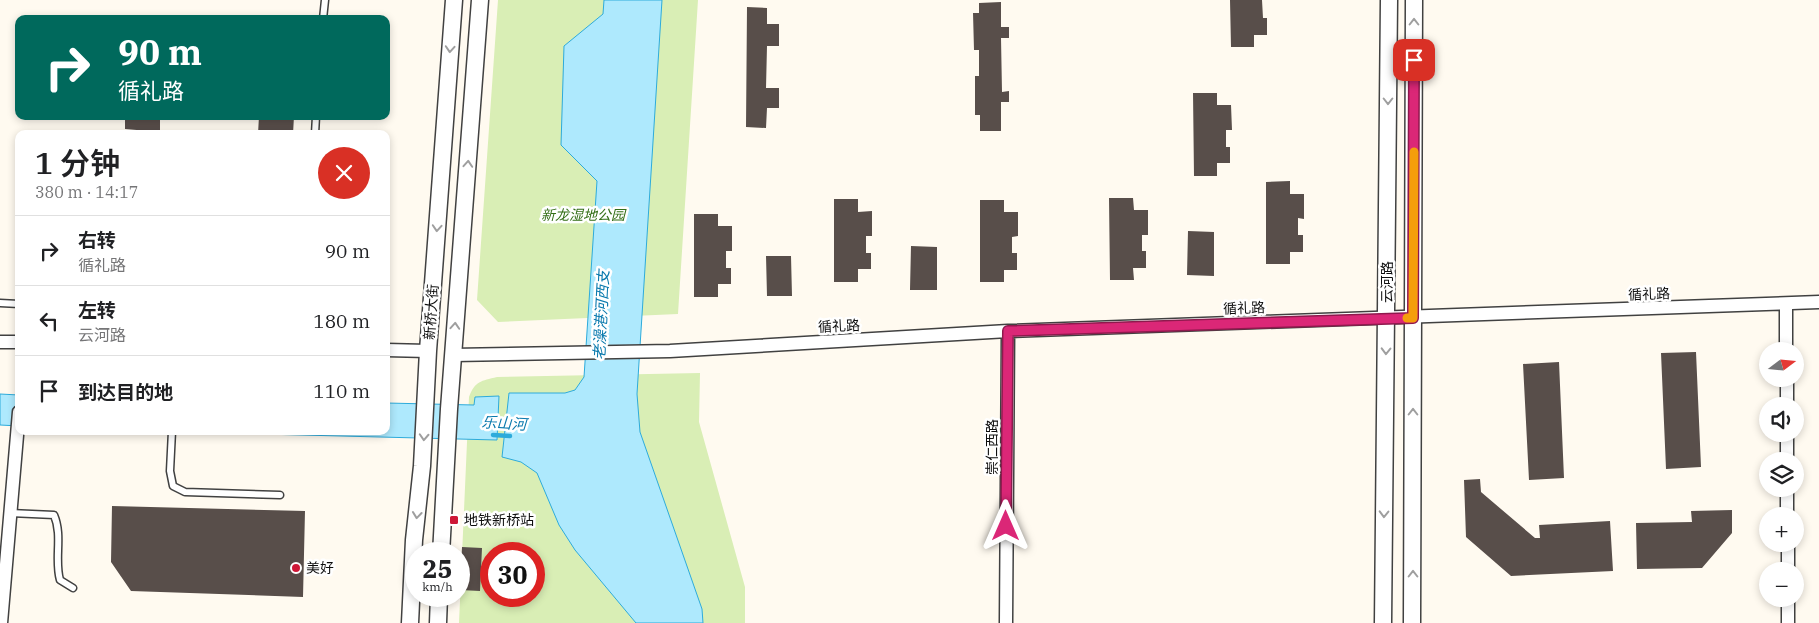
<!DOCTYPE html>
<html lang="zh">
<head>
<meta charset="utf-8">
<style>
  body { margin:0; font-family:"IBM Plex Serif","Noto Sans SC",serif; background:#f6f6f6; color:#202124; height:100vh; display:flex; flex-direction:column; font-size:19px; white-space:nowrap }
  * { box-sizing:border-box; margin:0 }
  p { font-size:16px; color:#757577 }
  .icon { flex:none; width:28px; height:28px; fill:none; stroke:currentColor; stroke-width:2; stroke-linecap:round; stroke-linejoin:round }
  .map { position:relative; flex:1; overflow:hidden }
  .side { position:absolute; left:15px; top:130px; width:375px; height:305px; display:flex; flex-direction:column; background:#fff; border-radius:10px; box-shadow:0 2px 8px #0003 }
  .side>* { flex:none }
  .guide { position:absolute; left:15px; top:15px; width:375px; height:105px; border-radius:10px; box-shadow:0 2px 8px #0003; background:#00695c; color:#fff; overflow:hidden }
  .needle { width:32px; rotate:74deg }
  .tools { position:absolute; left:1759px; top:342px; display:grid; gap:10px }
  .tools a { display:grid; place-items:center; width:45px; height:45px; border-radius:50%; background:#fff; box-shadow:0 2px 8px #0003; font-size:25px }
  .speed { position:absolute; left:405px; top:542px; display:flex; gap:10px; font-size:25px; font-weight:700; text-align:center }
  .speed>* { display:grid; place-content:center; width:65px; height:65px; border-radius:50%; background:#fff; box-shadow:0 2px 8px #0003; line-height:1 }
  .speed small { font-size:12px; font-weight:400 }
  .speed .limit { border:8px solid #d22; background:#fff; color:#111 }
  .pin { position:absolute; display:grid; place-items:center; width:42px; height:42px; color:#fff; margin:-21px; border-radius:10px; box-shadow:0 2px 8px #0006 }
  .me { position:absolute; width:55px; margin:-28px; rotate:0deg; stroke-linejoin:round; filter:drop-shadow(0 0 4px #0008) }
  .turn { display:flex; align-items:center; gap:18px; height:105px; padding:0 20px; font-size:22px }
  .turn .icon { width:65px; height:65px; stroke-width:2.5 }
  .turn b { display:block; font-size:35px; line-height:42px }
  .round { display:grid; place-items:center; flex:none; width:52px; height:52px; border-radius:26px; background:#f6f6f6 }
  .overview { display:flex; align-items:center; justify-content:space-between; height:85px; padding:0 20px }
  h1 { font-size:30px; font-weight:600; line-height:38px }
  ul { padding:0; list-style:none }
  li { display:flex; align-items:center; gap:15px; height:70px; padding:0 20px; border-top:1px solid #e0e0e0 }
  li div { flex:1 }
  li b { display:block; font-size:19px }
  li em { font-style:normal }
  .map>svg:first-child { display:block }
</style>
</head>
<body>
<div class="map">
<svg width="1819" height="623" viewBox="0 0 1819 623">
  <rect width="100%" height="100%" fill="#fffaf0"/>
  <path fill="#d9eeb5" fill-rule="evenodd" d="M498 0H698L678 314 498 322 477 300Z
    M700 373 699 422 745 587V623H459L469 397C475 381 481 381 497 377ZM491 554H534V596H491Z"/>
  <path fill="#aee9fd" stroke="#2dabdb" d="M604 0H662L637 394 640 432 702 609 703 623H636L575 550 559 525 537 473 521 462 502 457 509 393H565L575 390 584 377 597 181 561 145 564 46 603 14Z
    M0 394 19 395V426L0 425Z
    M499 396 497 440 144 431H386V403L474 405 475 397Z"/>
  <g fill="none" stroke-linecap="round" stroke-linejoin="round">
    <path stroke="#2dabdb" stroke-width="4.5" d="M493 435 510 436"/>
  </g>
  <path fill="#584e4a" d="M1230 0H1262L1263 18H1267V35H1254V47H1231Z
    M1001 2V27H1009V38H1001L1002 92 1009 91V102H1001V131H980V115H975V76H979V50H974L973 13H979V3Z
    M747 7 767 8V24H779V46H767L766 88H779V108H767L766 128 746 127Z
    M131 15 162 17V19H131Z
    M1193 93H1217V105H1231L1232 130H1226V147H1230V163H1217V176H1194Z
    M125 116H160V132L125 129Z
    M259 116H294L293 134H258Z
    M1290 181V194H1304V219L1298 218V235H1303V252H1290V264H1266V182Z
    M1109 198H1133L1134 210H1148V235H1142V251H1146V268H1133L1134 280H1110Z
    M834 199H858V212L872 211V236H866V253H871V269H858V282H834Z
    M980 200H1004V212H1018V236L1012 237V253H1017V270H1004V282H980Z
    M694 214H718V226H732V251H726V268H731V284H718V297H694Z
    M1188 231 1214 232V276L1187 275Z
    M911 246 937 247V290H910Z
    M766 256H791L792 296H767Z
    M1696 352 1701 467 1666 469 1661 353Z
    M1559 362 1564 478 1529 480 1523 364Z
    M1480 479 1481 492 1535 538H1540L1539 525 1610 521 1613 571 1511 576 1466 537 1464 480Z
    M112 506 305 511 303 597 131 591 111 562Z
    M1732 510V533L1702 568 1637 569 1636 523 1692 522 1691 511Z
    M462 547 482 548 480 591 460 590Z"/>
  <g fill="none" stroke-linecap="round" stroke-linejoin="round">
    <defs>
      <path id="service" d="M323 19 325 0
        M315 134 316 116
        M0 303 19 304
        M172 431 170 471 173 486 185 492 280 495
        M10 513 54 515C63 536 54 559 60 580L73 588"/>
      <path id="minor" d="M1786 304V351
        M0 342H19
        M386 350 428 351
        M453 355 670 351 1008 331 1819 302
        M1787 379V406
        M1787 434V461
        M1787 489V516
        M1788 544V571
        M1788 599V623
        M1 623 19 412
        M1006 623 1008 331"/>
      <path id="tertiary" d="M441 554 449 409 480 0
        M410 623 414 540 422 466 428 351 454 0
        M438 623 439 596
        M1383 623 1389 0
        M1412 623 1414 0"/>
    </defs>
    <use href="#service" stroke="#414141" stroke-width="9"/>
    <use href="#minor" stroke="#414141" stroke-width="15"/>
    <use href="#tertiary" stroke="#414141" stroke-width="19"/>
    <use href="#service" stroke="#fff" stroke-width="6"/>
    <use href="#minor" stroke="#fff" stroke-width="12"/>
    <use href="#tertiary" stroke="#fff" stroke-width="16"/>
  </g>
  <defs><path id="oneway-chevron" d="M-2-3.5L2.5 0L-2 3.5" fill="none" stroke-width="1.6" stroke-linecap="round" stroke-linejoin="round" transform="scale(1.25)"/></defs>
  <g stroke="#9f9f9f">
    <use href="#oneway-chevron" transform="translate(1414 22) rotate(-90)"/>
    <use href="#oneway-chevron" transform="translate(450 49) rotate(94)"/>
    <use href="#oneway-chevron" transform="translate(1388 101) rotate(90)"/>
    <use href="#oneway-chevron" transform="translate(468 164) rotate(-86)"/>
    <use href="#oneway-chevron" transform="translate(437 228) rotate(94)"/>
    <use href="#oneway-chevron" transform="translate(455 326) rotate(-86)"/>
    <use href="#oneway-chevron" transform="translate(1386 351) rotate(91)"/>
    <use href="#oneway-chevron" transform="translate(1413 412) rotate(-90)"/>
    <use href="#oneway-chevron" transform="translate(424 437) rotate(93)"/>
    <use href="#oneway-chevron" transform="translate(1384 514) rotate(91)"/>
    <use href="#oneway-chevron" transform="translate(417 515) rotate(96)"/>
    <use href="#oneway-chevron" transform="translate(1413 574) rotate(-90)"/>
  </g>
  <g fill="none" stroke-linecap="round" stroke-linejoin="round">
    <defs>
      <path id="route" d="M1006 526 1008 331 1413 318 1414 60"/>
    </defs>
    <use href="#route" stroke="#8e194d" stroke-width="12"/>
    <use href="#route" stroke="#db2777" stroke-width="9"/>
    <path stroke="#f59e0b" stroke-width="9" d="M1407 318H1413L1414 152"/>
  </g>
  <g fill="#ce1736" stroke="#fff" stroke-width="2">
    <rect x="449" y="515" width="10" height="10" rx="2.5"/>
    <circle cx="296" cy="568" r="5"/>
  </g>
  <g text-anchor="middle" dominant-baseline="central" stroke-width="5" stroke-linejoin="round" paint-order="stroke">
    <g font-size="14" font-style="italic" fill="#336e17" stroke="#fff">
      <text x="583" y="215">新龙湿地公园</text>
    </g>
    <g font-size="14" fill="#0e0e0e" stroke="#fff">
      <text transform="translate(1387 282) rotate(-90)">云河路</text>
      <text transform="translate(1649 294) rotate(-2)">循礼路</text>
      <text transform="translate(1244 308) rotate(-2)">循礼路</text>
      <text transform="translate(431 312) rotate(-86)">新桥大街</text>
      <text transform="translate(839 326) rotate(-3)">循礼路</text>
      <text transform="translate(992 447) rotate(-90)">崇仁西路</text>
    </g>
    <g font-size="14" fill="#0e0e0e" stroke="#fff" text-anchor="start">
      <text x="464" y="520">地铁新桥站</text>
      <text x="306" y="568">美好</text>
    </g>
    <g font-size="15" font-style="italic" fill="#0a7aae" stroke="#fff">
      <text transform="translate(601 315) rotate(-87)">老澡港河西支</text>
      <text transform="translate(504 423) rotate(3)">乐山河</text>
    </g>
  </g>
</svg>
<div class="tools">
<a><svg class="needle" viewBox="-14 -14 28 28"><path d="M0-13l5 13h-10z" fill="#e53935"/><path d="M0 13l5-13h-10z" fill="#757577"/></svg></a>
<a><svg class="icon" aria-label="sound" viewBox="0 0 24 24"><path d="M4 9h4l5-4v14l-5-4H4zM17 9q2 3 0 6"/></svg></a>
<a><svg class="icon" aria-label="layers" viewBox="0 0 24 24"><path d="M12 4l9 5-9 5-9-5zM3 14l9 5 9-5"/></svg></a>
<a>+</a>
<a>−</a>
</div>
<div class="speed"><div>25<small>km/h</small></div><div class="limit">30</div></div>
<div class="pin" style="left:1414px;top:60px;background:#d93025"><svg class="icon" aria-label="arrive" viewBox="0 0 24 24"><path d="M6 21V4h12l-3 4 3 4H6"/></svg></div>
<svg class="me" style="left:1006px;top:526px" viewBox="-20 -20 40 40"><path d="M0-17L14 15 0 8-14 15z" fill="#db2777" stroke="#fff" stroke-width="4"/></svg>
<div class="guide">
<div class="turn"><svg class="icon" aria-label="right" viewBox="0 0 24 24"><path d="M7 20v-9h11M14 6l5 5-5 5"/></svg><div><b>90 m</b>循礼路</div></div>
</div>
<section class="side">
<div class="overview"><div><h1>1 分钟</h1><p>380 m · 14:17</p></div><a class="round" style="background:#d93025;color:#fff"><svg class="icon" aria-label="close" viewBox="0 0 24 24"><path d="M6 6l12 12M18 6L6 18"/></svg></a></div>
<ul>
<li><svg class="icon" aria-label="right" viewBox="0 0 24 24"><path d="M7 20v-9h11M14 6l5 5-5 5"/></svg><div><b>右转</b><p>循礼路</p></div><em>90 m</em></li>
<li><svg class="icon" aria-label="left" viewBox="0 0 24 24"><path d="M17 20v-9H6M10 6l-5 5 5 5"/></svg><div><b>左转</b><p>云河路</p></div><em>180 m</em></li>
<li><svg class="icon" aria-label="arrive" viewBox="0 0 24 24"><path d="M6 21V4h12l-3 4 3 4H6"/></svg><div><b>到达目的地</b></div><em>110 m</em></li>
</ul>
</section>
</div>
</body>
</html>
